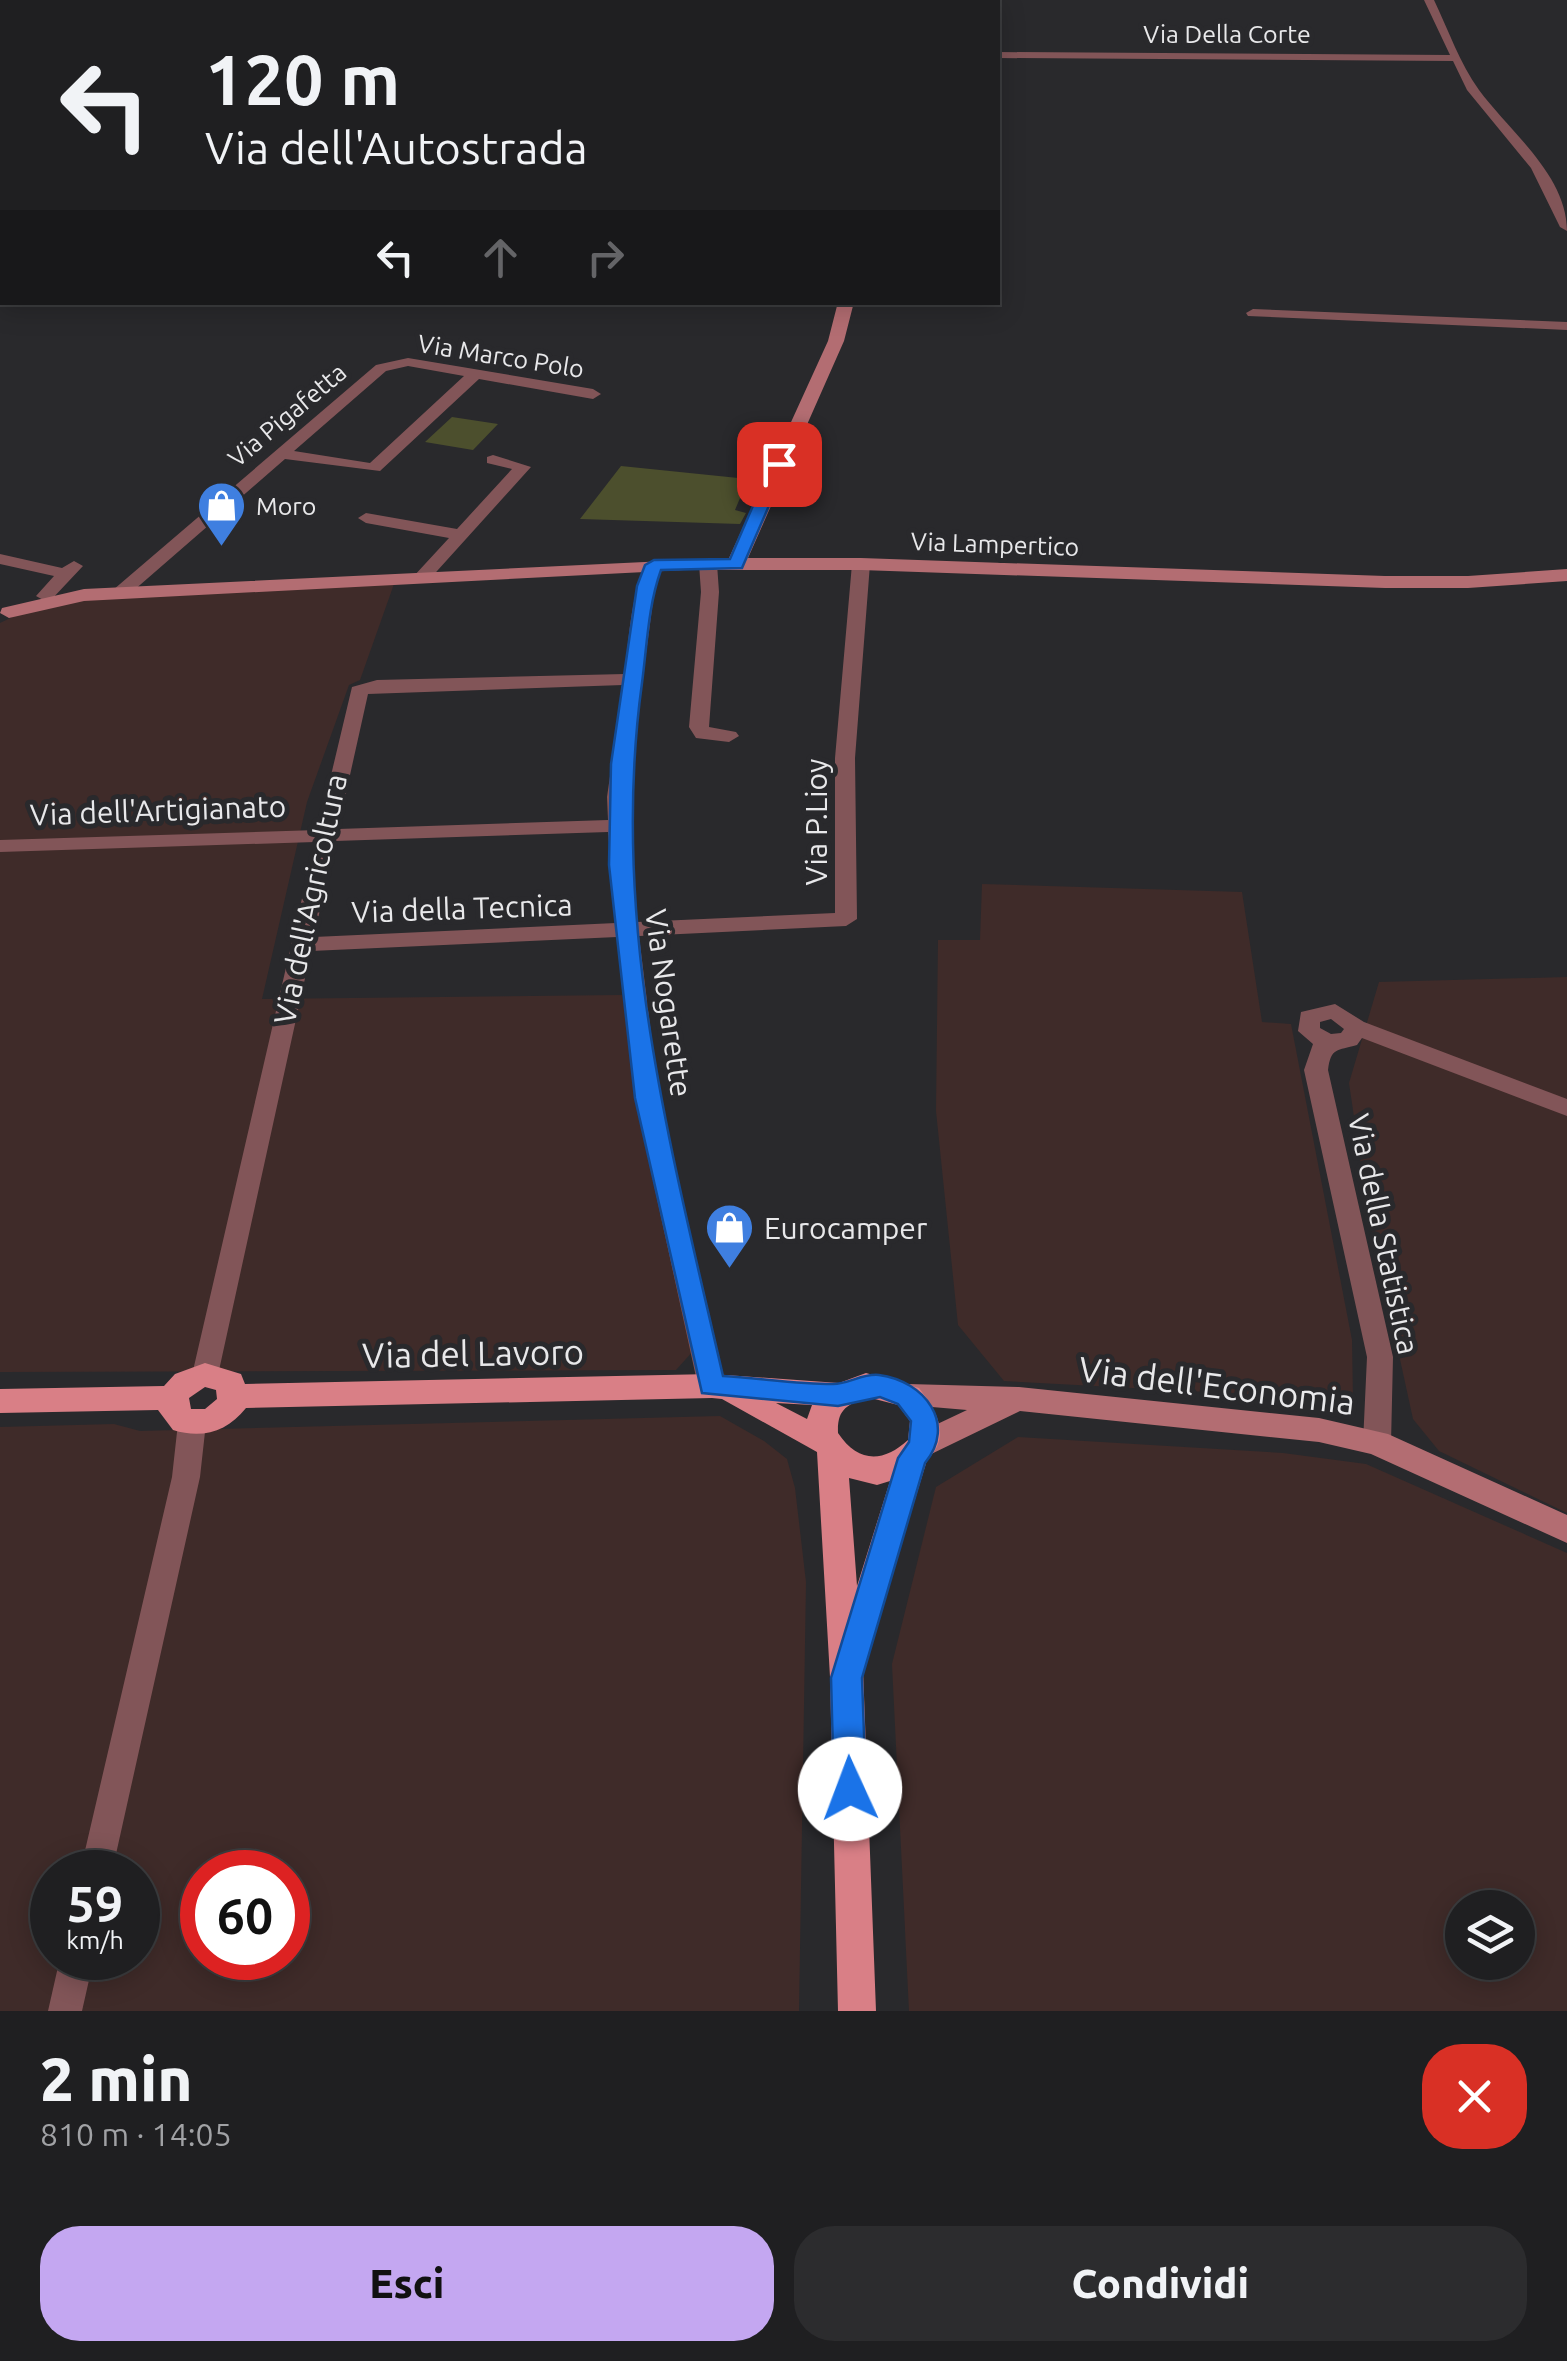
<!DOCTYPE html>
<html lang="it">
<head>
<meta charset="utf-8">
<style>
  body { margin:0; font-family:Ubuntu,sans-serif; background:#2c2c2e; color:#f1f3f6; height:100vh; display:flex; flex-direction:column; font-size:38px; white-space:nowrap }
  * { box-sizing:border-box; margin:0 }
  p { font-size:32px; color:#a1a2a5 }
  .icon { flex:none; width:55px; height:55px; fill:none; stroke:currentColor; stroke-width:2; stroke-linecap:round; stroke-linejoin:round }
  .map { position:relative; height:2011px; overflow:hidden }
  .side { display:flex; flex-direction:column; background:#1f1f21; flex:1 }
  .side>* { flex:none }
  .top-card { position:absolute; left:0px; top:0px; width:1000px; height:305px; box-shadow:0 5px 25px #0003,0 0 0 2px #3c3d3f; background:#1f1f21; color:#f1f3f6; overflow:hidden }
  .buttons { position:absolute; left:1445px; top:1890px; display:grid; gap:20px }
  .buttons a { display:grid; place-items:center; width:90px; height:90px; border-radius:50%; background:#1f1f21; box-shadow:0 5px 25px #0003,0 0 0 2px #3c3d3f; font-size:50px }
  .speed { position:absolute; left:30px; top:1850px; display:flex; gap:20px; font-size:50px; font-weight:700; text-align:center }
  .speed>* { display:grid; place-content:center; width:130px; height:130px; border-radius:50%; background:#1f1f21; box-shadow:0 5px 25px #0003,0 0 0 2px #3c3d3f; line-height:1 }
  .speed small { font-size:25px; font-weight:400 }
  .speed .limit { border:15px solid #d22; background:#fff; color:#111 }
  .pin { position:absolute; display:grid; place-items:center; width:85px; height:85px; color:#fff; margin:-42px; border-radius:20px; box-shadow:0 5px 15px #0006 }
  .me { position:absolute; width:110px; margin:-55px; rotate:358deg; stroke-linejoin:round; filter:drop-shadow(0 0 8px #0008) }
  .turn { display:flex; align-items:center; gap:35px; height:210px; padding:0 40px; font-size:45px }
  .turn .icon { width:130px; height:130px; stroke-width:2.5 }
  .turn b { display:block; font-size:70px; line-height:85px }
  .lanes { display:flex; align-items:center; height:95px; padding:0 40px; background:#0003; justify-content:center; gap:50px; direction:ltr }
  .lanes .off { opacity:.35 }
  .round { display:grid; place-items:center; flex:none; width:105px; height:105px; border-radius:40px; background:#2c2c2e }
  .head { display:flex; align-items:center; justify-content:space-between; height:170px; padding:0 40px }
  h1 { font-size:60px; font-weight:800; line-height:75px }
  .cta { display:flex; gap:20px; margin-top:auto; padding:20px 40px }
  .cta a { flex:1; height:115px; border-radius:40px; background:#c4a7f1; color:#111; font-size:40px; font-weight:800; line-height:115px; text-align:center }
  .cta a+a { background:#2c2c2e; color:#f1f3f6 }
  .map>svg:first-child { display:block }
</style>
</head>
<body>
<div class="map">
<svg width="1567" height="2011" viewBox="0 0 1567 2011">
  <rect width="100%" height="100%" fill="#29292c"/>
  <path fill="#3f2b29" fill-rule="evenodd" d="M394 584 360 680 349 685 307 802 262 999 622 995 694 1350 676 1370 0 1372V623L33 607 70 600Z
    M982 884 1242 892 1262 1022 1291 1024 1352 1340 1353 1400 1004 1381 958 1325 936 1111 938 940H980Z
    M1567 977V1513L1439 1451 1413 1419 1368 1212 1349 1083 1379 982Z
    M720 1416 764 1441 787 1459 795 1488 806 1582 799 2011H0V1427L114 1424 140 1431ZM52 1872H138V1958H52ZM202 1872H288V1958H202Z
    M1018 1437 1283 1453 1366 1464 1567 1553V2011H909L892 1664 936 1487ZM1462 1908H1518V1962H1462Z"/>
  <path fill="#4c4f2d" d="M452 417 498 424 473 450 425 442Z
    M621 466 748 479 735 510 746 513 740 524 580 519Z"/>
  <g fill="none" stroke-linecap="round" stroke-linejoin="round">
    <path fill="#825558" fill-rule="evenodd" d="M723 0H782L783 2H726Z
      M1424 0H1434C1448 29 1460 64 1479 90 1510 132 1567 175 1567 231L1560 227 1531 168 1467 90 1453 61 998 58V52L1450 55Z
      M1253 309 1567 322V330L1248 316 1246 313Z
      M408 358 593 389 601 394 593 399 479 379 380 471 285 459 125 598H113V590L376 365ZM408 366 464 376 370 463 294 451 386 371Z
      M493 455 531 467 428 581 422 582 413 577 449 538 366 523 358 518 366 513 457 529 512 469 487 463V457Z
      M0 554 62 568 74 561 83 566 51 600 45 601 36 596 54 576 0 564Z
      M708 559 717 564 719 592 709 727 736 732 739 736 729 742 696 738 689 727 701 592 699 564Z
      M861 559 870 564 855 758 857 919 846 926 639 936 659 1098 726 1386 722 1394 712 1397 702 1394 698 1386 635 1098 617 937 311 951 218 1375 215 1382 205 1386 195 1382 192 1375 315 842 0 852V840L318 830 352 687 377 680 625 674C628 649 632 569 654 560L663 565 655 586 627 797 637 922 835 913V758L852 564ZM623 685 607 797 608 820 338 829 368 694ZM608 832 616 923 314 937 335 841Z
      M1335 1004 1364 1022 1567 1099V1116L1362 1038 1357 1045C1337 1051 1331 1047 1328 1070L1393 1357 1391 1443 1387 1451 1377 1454 1367 1451 1363 1443 1367 1357 1304 1070 1313 1044 1298 1031 1301 1012ZM1331 1019 1344 1029 1341 1033 1331 1034 1320 1028V1022Z
      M192 1412 202 1415 206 1423 200 1477 112 1872H80L172 1477 178 1423 182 1415Z
      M60 1958H94L82 2011H48Z"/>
    <path fill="#b36d72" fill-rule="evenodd" d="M901 0H913V2H902Z
      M838 302H854L844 341 748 558H861L1385 576H1468L1567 569V581L1468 588H1385L861 570H684L84 601 9 618 0 613 2 608 84 589 729 558 828 341Z
      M908 1384 1019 1387 1319 1418 1388 1434 1567 1515V1543L1371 1454 1319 1442 1020 1411 923 1458 912 1454 908 1445 912 1436 967 1410 897 1404 893 1396 897 1388Z"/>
    <path fill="#d97f86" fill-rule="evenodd" d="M205 1363 241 1374 245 1384 712 1374 839 1383 866 1373 919 1388C936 1410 952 1436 927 1460L863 1669 876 2011H838L830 1677 817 1452 722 1399 712 1398 246 1408C227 1432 202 1439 173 1430L158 1410 0 1413V1389L164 1386 175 1374ZM205 1387 216 1390 217 1399 205 1409H191L189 1398ZM867 1397 898 1405 910 1421 908 1440C883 1463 858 1463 838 1433 837 1409 847 1405 867 1397ZM776 1403 812 1405 807 1419ZM849 1478 877 1485 890 1481 857 1586Z"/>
  </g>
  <path fill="#1a73e8" stroke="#114b97" stroke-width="2.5" d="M779 459 787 464 742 568 661 570C648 606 647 646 642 683 609 922 670 1145 723 1376 759 1378 797 1384 833 1384 849 1384 863 1373 879 1375 925 1381 957 1424 925 1463L862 1678 866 1789 862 1799 850 1804 839 1799 834 1789 831 1678 898 1458 909 1442 911 1421 898 1404 880 1397 838 1406 702 1393 635 1098 609 865 611 764 637 586 645 565 654 560 730 559 771 464Z"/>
  <defs>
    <symbol id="shop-pin" viewBox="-11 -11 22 30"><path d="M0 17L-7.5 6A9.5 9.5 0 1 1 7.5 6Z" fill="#3f7fe0" stroke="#29292c"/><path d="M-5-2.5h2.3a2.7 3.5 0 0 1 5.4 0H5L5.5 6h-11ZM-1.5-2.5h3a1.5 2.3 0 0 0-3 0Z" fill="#fff"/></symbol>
  </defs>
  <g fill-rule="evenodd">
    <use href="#shop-pin" x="194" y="478" width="55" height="75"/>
    <use href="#shop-pin" x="702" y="1200" width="55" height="75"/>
  </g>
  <g text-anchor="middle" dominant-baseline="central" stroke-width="10" stroke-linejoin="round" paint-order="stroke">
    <g font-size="25" fill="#e8e8ea" stroke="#29292c">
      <text x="1227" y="34">Via Della Corte</text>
      <text transform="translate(501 356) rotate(9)">Via Marco Polo</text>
      <text transform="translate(287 415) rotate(-40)">Via Pigafetta</text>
      <text transform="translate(995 544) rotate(2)">Via Lampertico</text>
    </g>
    <g font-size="25" fill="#e8e8ea" stroke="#29292c" text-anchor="start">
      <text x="256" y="506">Moro</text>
    </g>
    <g font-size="30" fill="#e8e8ea" stroke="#29292c">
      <text transform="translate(158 810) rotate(-2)">Via dell'Artigianato</text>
      <text transform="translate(816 822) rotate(-90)">Via P.Lioy</text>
      <text transform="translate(310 899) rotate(-78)">Via dell'Agricoltura</text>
      <text transform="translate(462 908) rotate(-2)">Via della Tecnica</text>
      <text transform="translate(669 1003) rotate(82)">Via Nogarette</text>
      <text transform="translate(1384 1234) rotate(78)">Via della Statistica</text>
    </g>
    <g font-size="30" fill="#e8e8ea" stroke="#29292c" text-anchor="start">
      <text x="764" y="1228">Eurocamper</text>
    </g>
    <g font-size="35" fill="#e8e8ea" stroke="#29292c">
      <text transform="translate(473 1353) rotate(-1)">Via del Lavoro</text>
      <text transform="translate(1217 1385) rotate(7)">Via dell'Economia</text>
    </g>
  </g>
</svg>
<div class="buttons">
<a><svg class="icon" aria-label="layers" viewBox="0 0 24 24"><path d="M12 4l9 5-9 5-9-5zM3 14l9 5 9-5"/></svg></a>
</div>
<div class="speed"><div>59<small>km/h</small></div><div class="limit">60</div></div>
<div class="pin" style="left:779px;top:464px;background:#d93025"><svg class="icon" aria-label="arrive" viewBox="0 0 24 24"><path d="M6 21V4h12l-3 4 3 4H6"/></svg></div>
<svg class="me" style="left:850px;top:1789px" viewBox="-20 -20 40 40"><circle r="19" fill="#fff"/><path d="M0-13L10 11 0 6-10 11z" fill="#1a73e8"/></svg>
<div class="top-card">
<div class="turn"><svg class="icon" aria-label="left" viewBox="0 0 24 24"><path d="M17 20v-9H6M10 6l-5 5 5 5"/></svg><div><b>120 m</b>Via dell'Autostrada</div></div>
<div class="lanes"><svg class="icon" aria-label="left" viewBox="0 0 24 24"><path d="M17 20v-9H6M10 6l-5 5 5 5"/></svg><svg class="icon off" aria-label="ahead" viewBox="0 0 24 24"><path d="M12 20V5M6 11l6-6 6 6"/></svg><svg class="icon off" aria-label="right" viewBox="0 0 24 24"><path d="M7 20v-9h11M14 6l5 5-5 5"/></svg></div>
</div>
</div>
<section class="side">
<div class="head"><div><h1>2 min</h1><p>810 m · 14:05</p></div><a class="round" style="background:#d93025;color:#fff"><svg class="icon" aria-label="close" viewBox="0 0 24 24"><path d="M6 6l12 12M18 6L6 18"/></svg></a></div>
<div class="cta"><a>Esci</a><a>Condividi</a></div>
</section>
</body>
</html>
